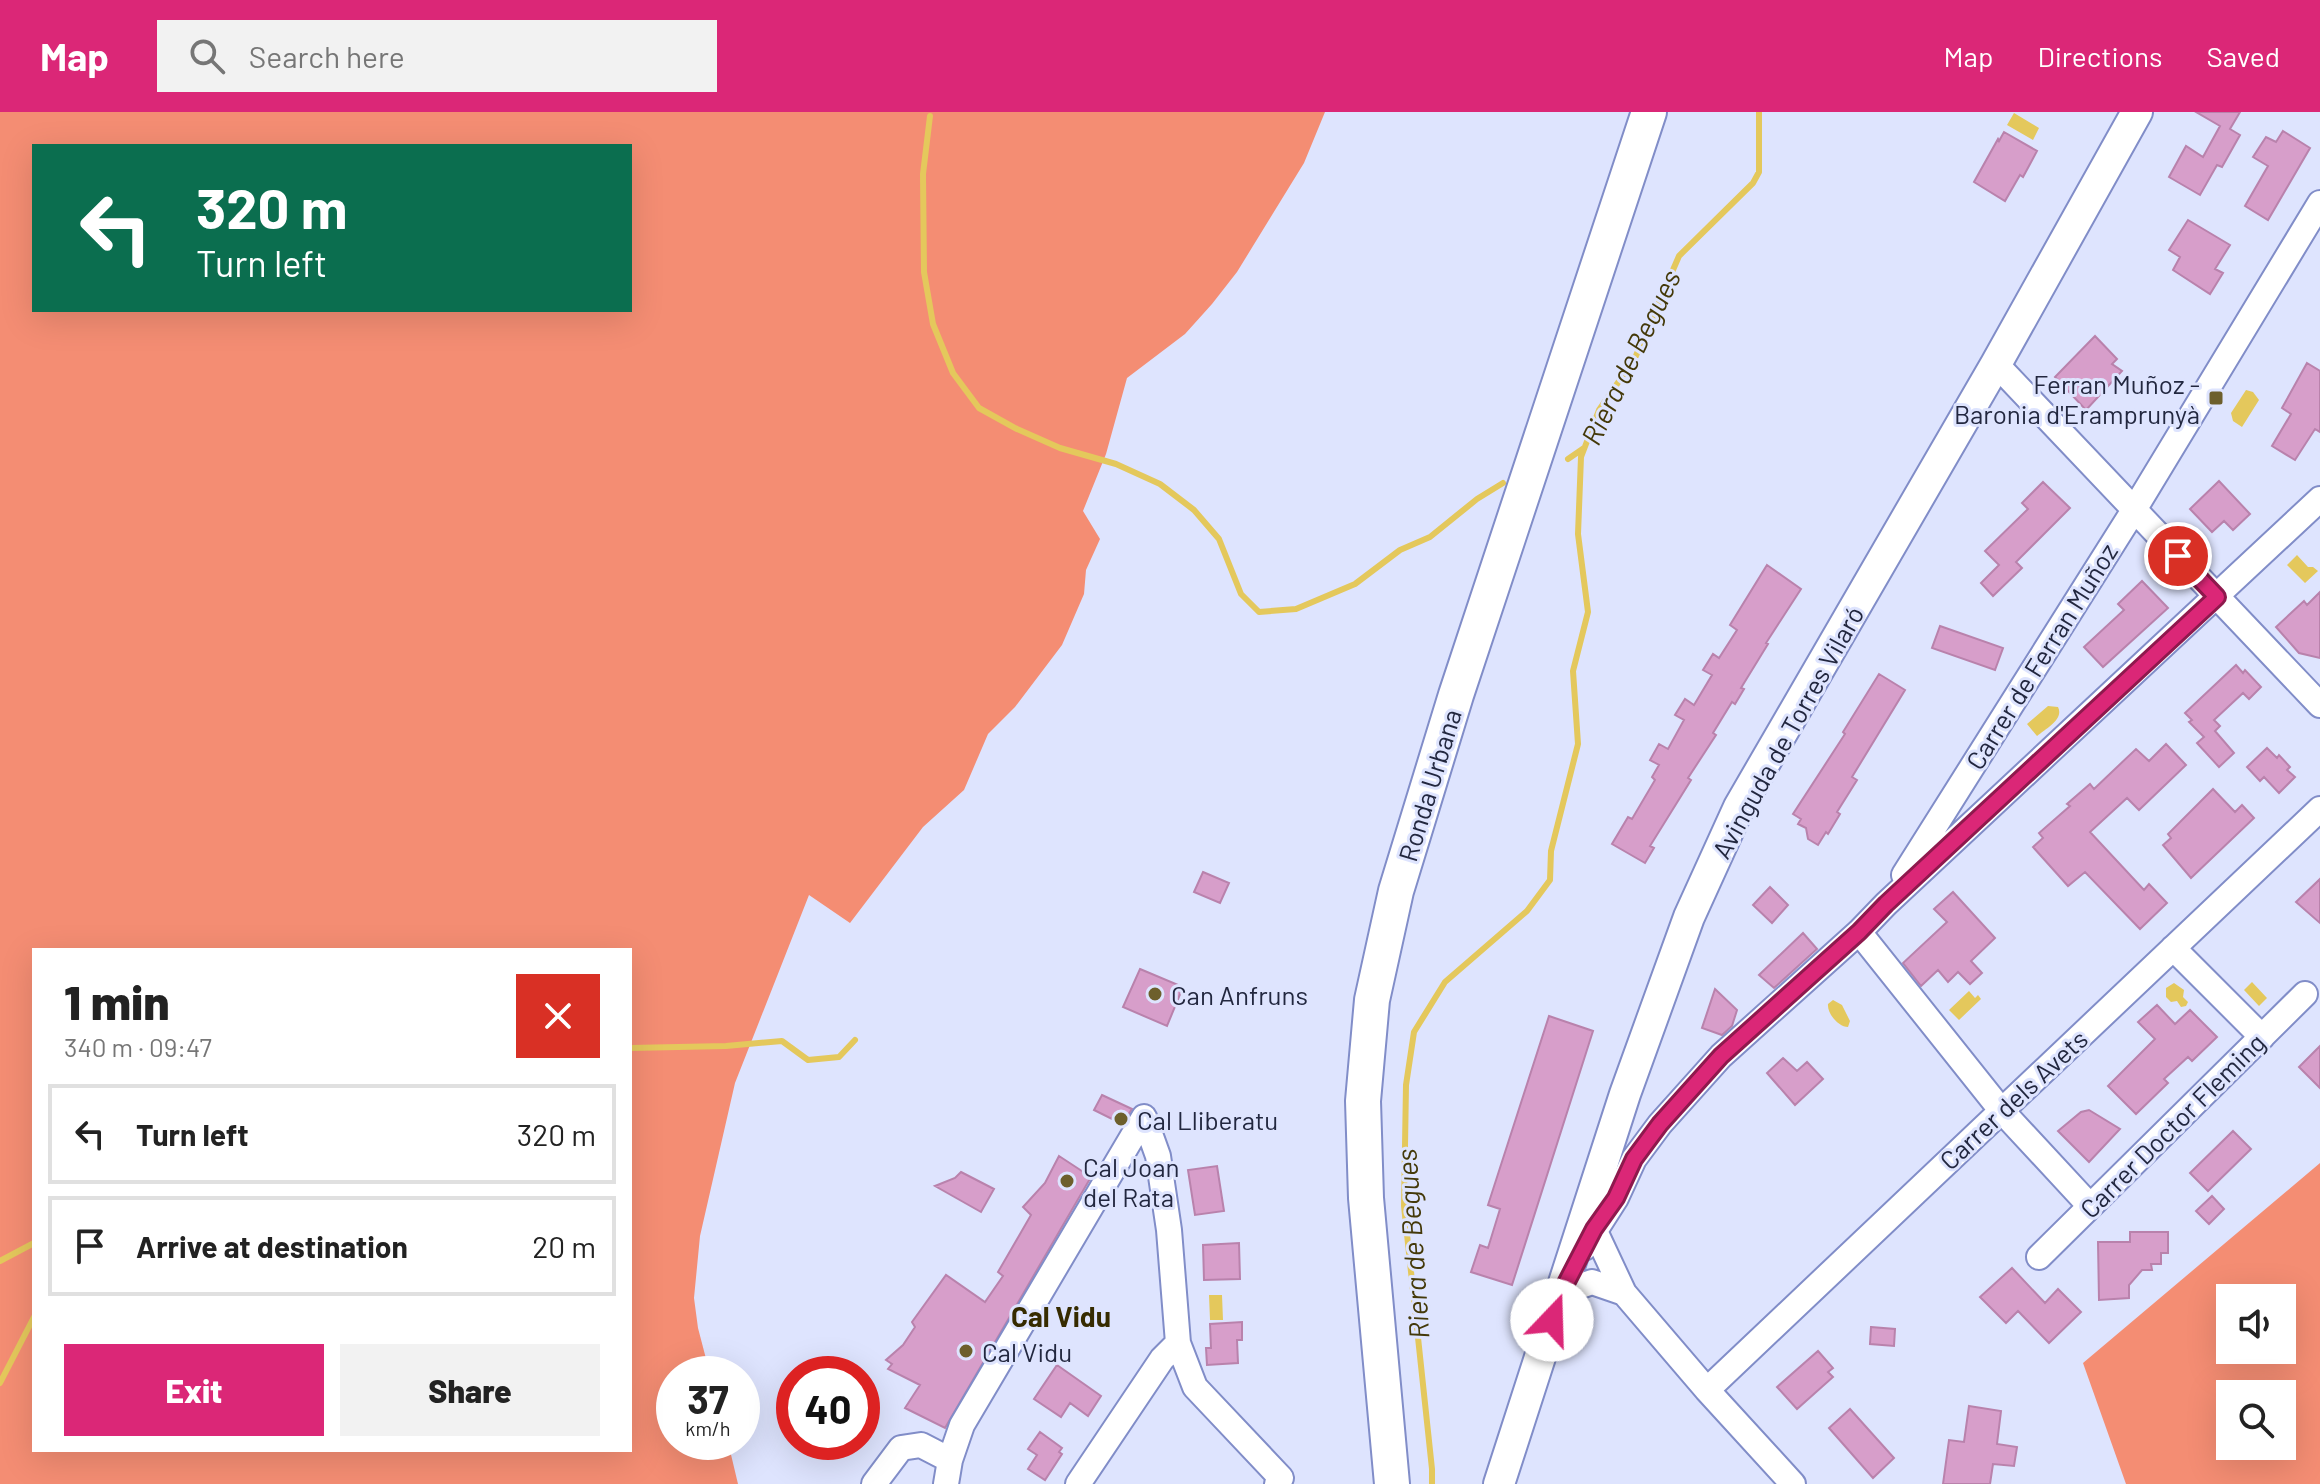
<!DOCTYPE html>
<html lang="en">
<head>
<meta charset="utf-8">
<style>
  body { margin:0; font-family:Barlow,sans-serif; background:#f2f2f2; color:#222; height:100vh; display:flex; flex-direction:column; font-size:30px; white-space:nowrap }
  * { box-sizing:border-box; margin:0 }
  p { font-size:26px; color:#767676 }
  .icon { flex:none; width:44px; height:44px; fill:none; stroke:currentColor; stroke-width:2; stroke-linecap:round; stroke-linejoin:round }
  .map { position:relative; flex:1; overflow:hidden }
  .details { position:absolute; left:32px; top:836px; width:600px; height:504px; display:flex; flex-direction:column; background:#fff; border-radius:0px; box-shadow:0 8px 32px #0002 }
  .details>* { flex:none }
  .banner { position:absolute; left:32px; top:32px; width:600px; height:168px; border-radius:0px; box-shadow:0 8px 32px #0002; background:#0b6e4f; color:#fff; overflow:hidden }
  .tools { position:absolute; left:2216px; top:1172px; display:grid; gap:16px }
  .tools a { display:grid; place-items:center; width:80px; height:80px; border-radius:0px; background:#fff; box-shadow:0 8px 32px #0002; font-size:40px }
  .speed { position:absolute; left:656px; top:1244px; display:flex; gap:16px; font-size:40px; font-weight:700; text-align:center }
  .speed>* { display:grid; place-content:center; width:104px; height:104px; border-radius:50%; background:#fff; box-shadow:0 8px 32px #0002; line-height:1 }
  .speed small { font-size:20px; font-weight:400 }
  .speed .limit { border:12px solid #d22; background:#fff; color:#111 }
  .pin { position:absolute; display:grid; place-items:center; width:68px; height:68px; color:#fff; margin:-34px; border:4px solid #fff; border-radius:50%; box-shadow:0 2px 8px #0007 }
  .me { position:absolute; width:88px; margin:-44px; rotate:21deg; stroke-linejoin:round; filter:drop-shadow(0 0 6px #0008) }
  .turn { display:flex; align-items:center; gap:28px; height:168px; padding:0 32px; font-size:36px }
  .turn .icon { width:104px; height:104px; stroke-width:2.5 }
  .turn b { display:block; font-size:56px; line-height:68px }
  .round { display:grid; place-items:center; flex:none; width:84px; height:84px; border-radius:0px; background:#f2f2f2 }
  .summary { display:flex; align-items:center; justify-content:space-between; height:136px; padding:0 32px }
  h1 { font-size:48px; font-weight:800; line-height:60px }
  .primary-button { display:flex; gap:16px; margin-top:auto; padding:16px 32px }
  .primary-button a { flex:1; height:92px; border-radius:0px; background:#db2777; color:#fff; font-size:32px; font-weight:800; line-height:92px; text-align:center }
  .primary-button a+a { background:#f2f2f2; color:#222 }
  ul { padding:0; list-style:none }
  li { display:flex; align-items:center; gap:24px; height:100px; margin:0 16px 12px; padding:0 16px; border:4px solid #e0e0e0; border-radius:0px }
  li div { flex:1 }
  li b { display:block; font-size:30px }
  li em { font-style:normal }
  header { display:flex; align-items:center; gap:48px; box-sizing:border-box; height:112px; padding:0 40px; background:#db2777; color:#fff }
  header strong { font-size:38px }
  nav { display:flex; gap:44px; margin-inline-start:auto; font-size:28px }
  .search { width:560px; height:72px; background:#f2f2f2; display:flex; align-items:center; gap:20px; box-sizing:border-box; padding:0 28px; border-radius:0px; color:#767676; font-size:30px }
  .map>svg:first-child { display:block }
</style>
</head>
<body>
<header>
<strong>Map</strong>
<div class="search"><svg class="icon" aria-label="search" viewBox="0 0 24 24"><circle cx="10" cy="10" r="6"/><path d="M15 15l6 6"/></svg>Search here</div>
<nav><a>Map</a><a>Directions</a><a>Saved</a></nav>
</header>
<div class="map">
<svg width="2320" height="1372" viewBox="0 0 2320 1372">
  <rect width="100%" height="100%" fill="#dee4fe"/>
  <path fill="#f48d73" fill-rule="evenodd" d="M0 0H1325L1304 51 1237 160 1212 192 1185 222 1127 266 1106 342 1083 399 1100 427 1086 458 1084 482 1062 533 1015 595 988 622 964 678 923 715 850 811 809 783 735 971 700 1124 694 1186 698 1216 710 1262H674V1330H728L738 1372H0ZM34 34H630V198H34ZM34 838H630V1338H34Z
    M2320 1051V1372H2126L2083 1251ZM2230 1186H2282V1238H2230ZM2230 1282H2282V1334H2230Z"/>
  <path fill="#e4c85c" d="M2014 1 2039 16 2033 28 2007 13Z
    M2246 278 2253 280 2259 288 2242 315 2233 309 2231 301Z
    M2297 443 2308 455H2313L2318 459 2305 471 2287 453Z
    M2048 594 2058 595C2064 607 2047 616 2037 624L2027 612Z
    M2252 870 2267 886 2259 894 2244 878Z
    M2174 871 2184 878 2183 885 2188 890 2186 894 2181 895 2177 889 2171 890 2166 885V876Z
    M1969 879 1975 886 1978 883 1981 887 1959 908 1949 898Z
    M1833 888 1842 893 1850 909 1848 915C1839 915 1827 902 1828 892Z
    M1209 1183H1222L1223 1208H1210Z"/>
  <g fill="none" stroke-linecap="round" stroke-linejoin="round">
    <path stroke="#e4c85c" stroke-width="6" d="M930 4 923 62 924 160 933 212 953 261 979 296 1017 317 1060 336 1116 352 1160 372 1194 398 1219 427 1241 482 1259 500 1296 497 1355 472 1400 438 1430 425 1477 387 1503 371
      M1568 347 1584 336
      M630 936 726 934 782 929 808 948 839 945 855 928
      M0 1149 34 1131
      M0 1271 34 1205
      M1432 1372V1357L1404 1094 1406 973 1414 920 1445 870 1527 799 1550 768 1551 739 1578 632 1573 559 1588 500 1578 422 1581 345 1599 298 1635 246 1679 144 1753 71 1759 60V0"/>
  </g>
  <path fill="#d79eca" stroke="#b982ac" stroke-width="2" d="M2196 0H2240L2230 17 2240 23 2222 55 2217 53 2200 83 2169 65 2186 34 2203 45 2220 14Z
    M2283 19 2310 36 2268 108 2245 94 2268 54 2253 45 2266 25 2276 30Z
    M2004 20 2037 39 2023 65 2020 63 2005 89 1974 70 1998 27 1999 29Z
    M2188 108 2230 133 2215 157 2223 161 2210 182 2173 158 2180 145 2169 138Z
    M2095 224 2117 247 2112 252 2122 259 2086 298 2055 265Z
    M2307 251 2320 259V320L2315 317 2295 348 2272 334 2291 302 2282 296Z
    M2219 369 2250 402 2233 418 2224 409 2212 420 2190 397Z
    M2043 370 2070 396 2016 450 2022 456 1993 484 1981 471 1999 453 1985 439 2028 397 2022 391Z
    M1767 453 1801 477 1766 531 1768 532 1741 576 1744 577 1735 592 1732 590 1713 621 1716 623 1688 666 1691 668 1650 734 1654 736 1645 751 1612 732 1628 705 1632 707 1655 668 1652 665 1659 653 1650 648 1659 632 1668 637 1684 608 1675 603 1685 587 1694 593 1712 563 1703 558 1713 542 1719 546 1737 518 1730 513Z
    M2142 469 2168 496 2103 555 2084 535 2124 498 2118 492Z
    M2320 480V546L2299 541 2276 515 2304 489 2307 493Z
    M1940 514 2003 536 1995 558 1932 536Z
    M2236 553 2243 561 2245 558 2261 575 2249 587 2243 581 2214 608 2220 614 2215 619 2234 641 2219 655 2197 631 2204 625 2189 610 2192 608 2185 601Z
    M1879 562 1905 578 1852 665 1857 668 1837 700 1840 702 1828 722 1826 720 1818 733 1808 727 1806 716 1798 712 1801 707 1793 702 1845 622 1843 620Z
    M2166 632 2186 653 2139 698 2127 686 2090 720 2144 778 2149 772 2167 791 2140 817 2085 760 2068 774 2033 735 2043 726 2039 721 2070 694 2067 692 2090 672 2094 677 2136 637 2149 649Z
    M2267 636 2277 646 2279 643 2290 655 2287 658 2295 665 2279 681 2264 665 2260 669 2247 655Z
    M2213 677 2235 700 2242 693 2254 706 2191 766 2163 733 2171 726 2168 722Z
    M1203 760 1229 771 1220 791 1194 780Z
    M2320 767V811L2296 790Z
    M1770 775 1788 793 1772 811 1753 793Z
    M1953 780 1995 826 1971 849 1982 861 1970 872 1958 860 1948 870 1938 858 1921 874 1903 851 1947 810 1934 797Z
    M1803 821 1817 837 1774 876 1759 863Z
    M1140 857 1183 875 1167 914 1123 895Z
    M1715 877 1737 898 1732 914 1722 923 1702 916Z
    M2157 893 2175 912 2190 898 2217 925 2192 949 2188 945 2164 967 2168 971 2136 1002 2108 974 2155 927 2138 910Z
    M1549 904 1593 919 1512 1173 1471 1160 1480 1133 1488 1136 1500 1097 1488 1093Z
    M2320 934V976L2299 955Z
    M1783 946 1797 959 1807 950 1823 967 1795 993 1767 961Z
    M1102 983 1132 997 1122 1012 1094 998Z
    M2089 998 2120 1017 2089 1050 2058 1019 2081 1000Z
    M2233 1019 2251 1037 2208 1079 2190 1061Z
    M1059 1044 1091 1065 945 1316 905 1296 920 1273 888 1257 892 1252 886 1248 903 1233 915 1215 912 1210 946 1163 985 1190 1003 1164 998 1160 1031 1103 1023 1095 1045 1071Z
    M1217 1054 1224 1099 1195 1103 1188 1058Z
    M961 1060 994 1077 981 1100 935 1074 955 1066Z
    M2212 1084 2224 1097 2209 1112 2196 1099Z
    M2130 1120H2168V1141H2161V1152H2151L2152 1158H2142L2129 1173V1186L2099 1188 2098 1130H2130Z
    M1239 1131 1240 1167 1204 1168 1203 1133Z
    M2012 1156 2045 1191 2058 1177 2081 1200 2049 1231 2018 1199 2006 1211 1980 1185Z
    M1242 1210V1228H1237L1238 1251 1207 1253 1206 1236H1211L1210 1212Z
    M1871 1215 1895 1217 1894 1234 1870 1232Z
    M1818 1239 1833 1256 1828 1260 1833 1265 1797 1297 1777 1275Z
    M1057 1253 1101 1284 1088 1304 1070 1291 1061 1305 1034 1287Z
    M1969 1294 2001 1299 1997 1332 2017 1335 2014 1354 1993 1352 1990 1372H1943L1949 1328 1964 1330Z
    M1850 1297 1894 1346 1873 1366 1829 1316Z
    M1040 1320 1062 1336 1059 1340 1062 1342 1045 1368 1028 1357 1037 1343 1028 1337Z"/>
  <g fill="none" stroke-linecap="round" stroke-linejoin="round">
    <defs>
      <path id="minor" d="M1996 252 2320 593
        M1904 763 2134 398 2320 91
        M1859 820 2001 998 2090 1094
        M2173 836 2262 925
        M1594 1117 1624 1181
        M1584 1136 1616 1086 1634 1047 1660 1012 1721 944 1859 820 1886 792 2320 387
        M2039 1145 2305 882
        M1561 1181 1592 1170 1624 1181 1707 1278 1793 1372
        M1707 1278 2320 697
        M874 1372 901 1336 921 1333 950 1348
        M946 1372 950 1348 962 1313 1144 1005 1158 1044 1169 1118 1178 1231 1195 1275 1281 1366 1277 1372
        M1078 1372 1162 1247 1178 1231"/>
      <path id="tertiary" d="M1499 1372 1625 982 1689 805 1739 695 1996 252 2137 0"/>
      <path id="secondary" d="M1392 1372 1366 1086 1363 989 1372 888 1396 779 1456 583 1649 0"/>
    </defs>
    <use href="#minor" stroke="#818dc8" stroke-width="28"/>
    <use href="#tertiary" stroke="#818dc8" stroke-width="34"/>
    <use href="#secondary" stroke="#818dc8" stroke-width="38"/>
    <use href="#minor" stroke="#fff" stroke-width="24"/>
    <use href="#tertiary" stroke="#fff" stroke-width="30"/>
    <use href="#secondary" stroke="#fff" stroke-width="34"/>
  </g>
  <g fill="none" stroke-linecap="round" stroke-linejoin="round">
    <defs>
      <path id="route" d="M1552 1208 1561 1181 1594 1117 1616 1086 1634 1047 1660 1012 1721 944 1859 820 1886 792 2217 485 2178 444"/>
    </defs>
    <use href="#route" stroke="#8e194d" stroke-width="20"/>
    <use href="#route" stroke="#db2777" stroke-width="14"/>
  </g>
  <g fill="#6d5f2c" stroke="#dee4fe" stroke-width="3">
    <rect x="2208" y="278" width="16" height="16" rx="4"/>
    <circle cx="1155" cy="882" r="8"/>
    <circle cx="1121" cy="1007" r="8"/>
    <circle cx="1067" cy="1069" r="8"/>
    <circle cx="966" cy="1239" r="8"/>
  </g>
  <g text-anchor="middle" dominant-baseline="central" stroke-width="6" stroke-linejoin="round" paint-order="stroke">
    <g font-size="26" fill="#22273f" stroke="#dee4fe" text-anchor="start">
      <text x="2200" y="271" text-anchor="end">Ferran Muñoz -<tspan x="2200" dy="30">Baronia d'Eramprunyà</tspan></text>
      <text x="1171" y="882">Can Anfruns</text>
      <text x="1137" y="1007">Cal Lliberatu</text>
      <text x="1083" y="1054">Cal Joan<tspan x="1083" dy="30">del Rata</tspan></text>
      <text x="982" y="1239">Cal Vidu</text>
    </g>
    <g font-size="26" fill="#22273f" stroke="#dee4fe">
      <text transform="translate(2041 544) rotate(-58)">Carrer de Ferran Muñoz</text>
      <text transform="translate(1787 620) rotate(-61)">Avinguda de Torres Vilaró</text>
      <text transform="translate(1429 673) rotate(-73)">Ronda Urbana</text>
      <text transform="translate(2013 987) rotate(-43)">Carrer dels Avets</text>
      <text transform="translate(2172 1013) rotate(-45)">Carrer Doctor Fleming</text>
    </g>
    <g font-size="28" font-style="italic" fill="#443909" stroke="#dee4fe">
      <text transform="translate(1630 245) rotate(-64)">Riera de Begues</text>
      <text transform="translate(1412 1132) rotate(-94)">Riera de Begues</text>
    </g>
    <g font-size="28" font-weight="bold" fill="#362b00" stroke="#dee4fe">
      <text x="1061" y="1204">Cal Vidu</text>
    </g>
  </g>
</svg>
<div class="tools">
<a><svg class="icon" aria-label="sound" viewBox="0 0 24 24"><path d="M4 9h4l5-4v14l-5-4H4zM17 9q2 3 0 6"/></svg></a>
<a><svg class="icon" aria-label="search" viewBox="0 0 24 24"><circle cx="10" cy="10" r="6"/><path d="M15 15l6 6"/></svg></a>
</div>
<div class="speed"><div>37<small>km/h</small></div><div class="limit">40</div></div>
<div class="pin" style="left:2178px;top:444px;background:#d93025"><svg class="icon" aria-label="arrive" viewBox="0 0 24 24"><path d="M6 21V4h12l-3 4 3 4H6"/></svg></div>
<svg class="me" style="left:1552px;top:1208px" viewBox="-20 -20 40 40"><circle r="19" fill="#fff"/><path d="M0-13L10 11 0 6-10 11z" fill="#db2777"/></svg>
<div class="banner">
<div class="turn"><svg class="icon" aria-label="left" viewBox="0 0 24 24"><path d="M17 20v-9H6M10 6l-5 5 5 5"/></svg><div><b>320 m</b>Turn left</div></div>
</div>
<section class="details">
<div class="summary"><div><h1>1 min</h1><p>340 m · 09:47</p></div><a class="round" style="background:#d93025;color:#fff"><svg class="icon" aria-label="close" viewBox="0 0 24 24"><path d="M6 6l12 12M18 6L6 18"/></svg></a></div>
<ul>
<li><svg class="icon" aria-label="left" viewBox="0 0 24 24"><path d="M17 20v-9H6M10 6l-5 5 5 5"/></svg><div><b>Turn left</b></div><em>320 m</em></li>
<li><svg class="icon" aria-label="arrive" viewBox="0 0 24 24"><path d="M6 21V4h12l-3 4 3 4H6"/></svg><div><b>Arrive at destination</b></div><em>20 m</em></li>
</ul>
<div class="primary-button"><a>Exit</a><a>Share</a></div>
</section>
</div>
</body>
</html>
